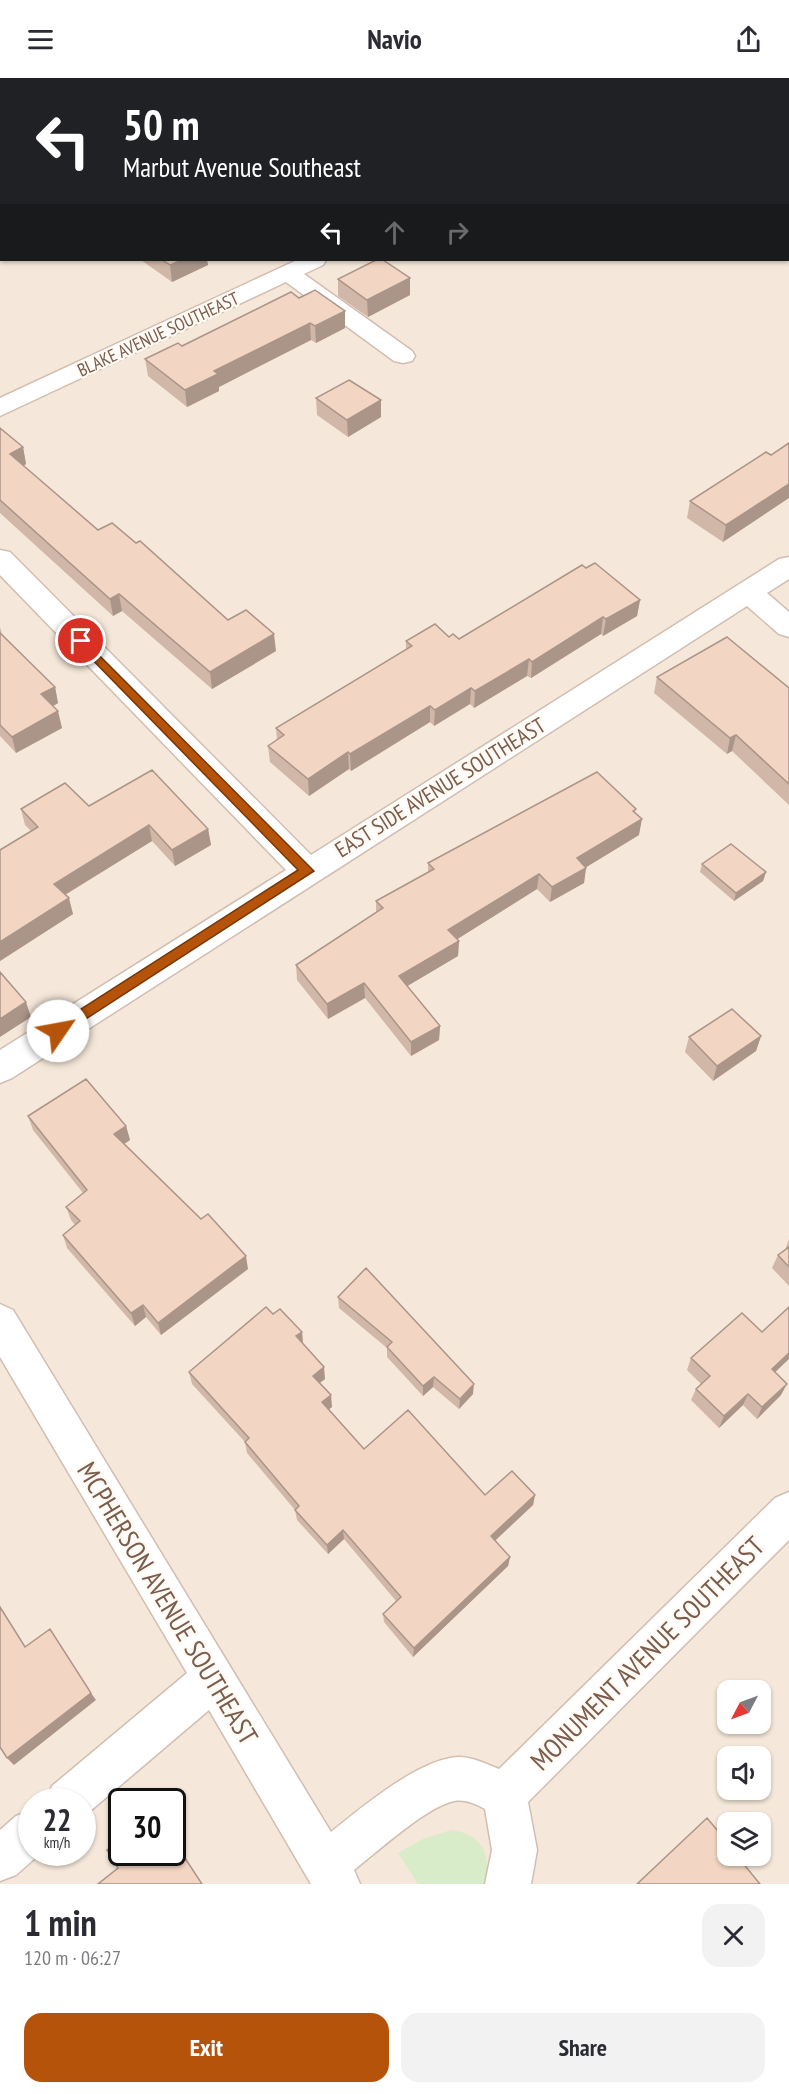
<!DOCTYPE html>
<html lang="en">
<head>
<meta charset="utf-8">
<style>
  body { margin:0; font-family:"PT Sans Narrow",sans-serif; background:#f2f2f3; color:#2b2b33; height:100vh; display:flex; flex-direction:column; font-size:22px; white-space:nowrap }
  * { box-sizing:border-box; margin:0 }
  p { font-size:20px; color:#7c7c81 }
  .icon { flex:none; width:33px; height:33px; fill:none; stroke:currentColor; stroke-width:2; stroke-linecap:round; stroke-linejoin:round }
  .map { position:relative; height:1806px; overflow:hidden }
  .details { display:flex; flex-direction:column; background:#fff; flex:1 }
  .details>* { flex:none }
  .banner { position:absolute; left:0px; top:0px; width:789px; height:183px; box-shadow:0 2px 4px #0004; background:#202124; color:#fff; overflow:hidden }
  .needle { width:39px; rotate:229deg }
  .tools { position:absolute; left:717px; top:1602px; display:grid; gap:12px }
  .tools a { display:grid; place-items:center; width:54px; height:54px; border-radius:12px; background:#fff; box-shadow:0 2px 4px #0004; font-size:30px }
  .speed { position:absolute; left:18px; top:1710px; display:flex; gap:12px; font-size:30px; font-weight:700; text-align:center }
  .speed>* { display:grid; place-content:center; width:78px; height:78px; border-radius:50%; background:#fff; box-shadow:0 2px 4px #0004; line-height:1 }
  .speed small { font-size:15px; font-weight:400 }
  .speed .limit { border:3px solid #111; border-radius:9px; background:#fff; color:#111 }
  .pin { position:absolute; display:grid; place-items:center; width:51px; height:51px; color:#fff; margin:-26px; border:3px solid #fff; border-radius:50%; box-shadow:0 2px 6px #0007 }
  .me { position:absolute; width:66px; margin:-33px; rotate:57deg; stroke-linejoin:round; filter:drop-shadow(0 0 4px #0008) }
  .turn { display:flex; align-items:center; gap:21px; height:126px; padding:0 24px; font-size:27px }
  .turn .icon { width:78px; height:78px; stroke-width:2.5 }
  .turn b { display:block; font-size:42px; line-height:51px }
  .lanes { display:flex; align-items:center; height:57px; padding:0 24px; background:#0003; justify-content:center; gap:30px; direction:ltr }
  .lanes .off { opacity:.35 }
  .round { display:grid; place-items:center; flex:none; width:63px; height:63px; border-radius:18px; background:#f2f2f3 }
  .summary { display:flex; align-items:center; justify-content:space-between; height:102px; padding:0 24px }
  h1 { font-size:36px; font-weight:700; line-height:45px }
  .button { display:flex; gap:12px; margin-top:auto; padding:12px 24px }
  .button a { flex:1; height:69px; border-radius:18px; background:#b45309; color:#fff; font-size:24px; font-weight:700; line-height:69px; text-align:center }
  .button a+a { background:#f2f2f3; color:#2b2b33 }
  header { display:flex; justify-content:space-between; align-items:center; height:78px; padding:0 24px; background:#fff; font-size:27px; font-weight:700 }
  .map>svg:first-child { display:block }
</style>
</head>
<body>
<header><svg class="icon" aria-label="menu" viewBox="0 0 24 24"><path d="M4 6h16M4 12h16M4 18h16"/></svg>Navio<svg class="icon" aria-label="share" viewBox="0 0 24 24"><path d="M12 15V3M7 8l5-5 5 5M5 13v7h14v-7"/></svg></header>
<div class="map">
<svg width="789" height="1806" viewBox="0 0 789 1806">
  <rect width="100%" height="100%" fill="#fdf6ec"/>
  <path fill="#f5e8da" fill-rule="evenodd" d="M0 0H789V1806H0ZM2 2H788V182H2ZM728 1612H760V1646H728ZM728 1678H760V1712H728ZM32 1724H82V1774H32ZM122 1724H172V1774H122ZM728 1744H760V1778H728Z"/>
  <path fill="#d8ecc9" d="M451 1752C482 1756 492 1776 485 1806H418L398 1775 423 1761Z"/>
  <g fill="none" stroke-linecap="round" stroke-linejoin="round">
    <defs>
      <path id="street" d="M679 0H701L678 2Z
        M297 182H326L323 187 304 196 412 273 415 278 412 283 403 285 394 283 286 204 0 338V320Z
        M0 472 10 474 311 777 779 481 789 479V501L767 515 789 534V559L779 556 747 528 12 1000 0 1005V972L286 792 0 497Z
        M0 1226 13 1232 331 1754C361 1730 420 1680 459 1679 473 1679 486 1686 499 1691L775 1420 789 1414V1462L528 1724 537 1772 531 1806H485L492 1772 485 1731C476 1726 465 1721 454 1723 426 1729 377 1774 354 1792L360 1806H311L209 1632 82 1740V1724H46L52 1708 187 1595 0 1279Z
        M32 1732V1774H42L16 1797 0 1803V1752L16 1738Z"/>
    </defs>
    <use href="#street" stroke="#d1beb0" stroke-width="3"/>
    <use href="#street" fill="#fff" fill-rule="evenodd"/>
  </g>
  <path fill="#d1b7a8" d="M141 182H207L208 187 172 204Z
    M338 201 410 217 368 239 338 218Z
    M299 220 345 250 316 265 311 262 219 309V313L187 329 148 298 145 281 182 268Z
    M316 320 381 339 348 359 317 337Z
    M0 350 23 369 26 386 24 388 98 452 136 465 228 542 276 573 212 611 122 533 113 538 0 435Z
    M766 374 723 464 687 440 690 423Z
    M586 490 640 522 637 538 603 558 601 556 531 600 527 598 474 630 470 626 434 648 430 644 351 693 349 691 309 718 270 684 268 668 277 662 276 650 406 572V563L449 559 459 561Z
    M0 549 2 556 55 609 58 625 53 628 62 650 16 675 0 658Z
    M657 599 789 610V727L732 673 727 676 654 615Z
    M89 728 208 751 211 767 175 788 152 763 65 817 73 836 0 883V772L31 753 25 747 21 731Z
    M636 731 635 735 639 757 586 789 584 805 550 824 537 811 457 861 459 863 458 878 407 908 440 948 439 962 411 978 365 920 328 941 297 902 296 887 376 834V823L428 794V785Z
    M702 786 766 794 763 803 734 823 700 794Z
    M761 958 756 973 713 1003 685 974 689 959Z
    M28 1038 126 1048 130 1062 124 1066 248 1191 161 1257 146 1239 135 1248 67 1170 63 1157 75 1147 71 1142 66 1129 83 1115 33 1052Z
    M789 1161V1208L772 1190 778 1177 785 1172Z
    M338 1219 473 1316 459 1331 433 1309 423 1318 387 1279V1270L339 1230Z
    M273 1236 302 1254 303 1265 325 1301 320 1305 332 1329 328 1331 364 1371 485 1417H535L533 1427 495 1463 510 1479 508 1488 413 1579 384 1544 383 1536 396 1523 344 1461 328 1476 297 1442 295 1432 247 1375 245 1364 192 1306 189 1294Z
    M762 1254 781 1317 757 1341 743 1327 719 1350 691 1322 696 1311 701 1306 687 1292 691 1280Z"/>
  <path fill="#aa9588" d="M579 0H612L608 2H576Z
    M182 182H207L208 187 172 204 170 187Z
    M410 200V217L368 239 367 222Z
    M345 233V250L316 265 315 248Z
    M310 245 311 262 219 309V313L187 329 185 312 214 293Z
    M381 322V339L348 359 347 342Z
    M23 369 26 386 14 393 10 376Z
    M789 406V420L723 464 726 447Z
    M119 516 122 533 113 538 110 521Z
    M640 522 637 538 603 558 606 541Z
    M603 539 601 556 531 600 532 584Z
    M274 556 276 573 212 611 210 594Z
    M529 581 527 598 474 630 475 613Z
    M55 609 58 625 45 633 41 616Z
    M471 610 470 626 434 648 435 632Z
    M430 628V644L351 693 350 676Z
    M58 633 62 650 16 675 12 659Z
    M736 657 732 673 727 676 730 660Z
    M348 674 349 691 309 718 308 701Z
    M642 741 639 757 575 796 577 780Z
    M149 747 152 763 58 821 54 806Z
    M208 751 211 767 175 788 172 772Z
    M586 790 584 805 550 824 552 809Z
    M766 794 763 803 734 823 736 815Z
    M539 796 537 811 448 867V852Z
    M69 820 73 836 0 883V864Z
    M459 863 458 878 399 913V898Z
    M364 905 365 920 328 941 327 926Z
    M26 924 31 939 0 959V941Z
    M440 948 439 962 411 978V964Z
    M761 958 756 973 713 1003 717 988Z
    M126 1048 130 1062 118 1070 114 1056Z
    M246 1178 248 1191 161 1257 158 1245Z
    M143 1227 146 1239 135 1248 131 1235Z
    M302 1254 303 1266 296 1258Z
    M789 1275V1281L766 1303 772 1291Z
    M324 1289 325 1301 314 1309 313 1298Z
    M434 1299 433 1309 423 1318V1308Z
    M474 1306 473 1316 459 1331 460 1321Z
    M787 1306 781 1317 757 1341 762 1329Z
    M748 1316 743 1327 719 1350 724 1338Z
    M331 1317 332 1329 323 1336 322 1324Z
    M535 1417 533 1427 489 1468 491 1458Z
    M343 1452 344 1461 328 1476 327 1467Z
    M510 1479 508 1488 413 1579 414 1570Z
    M91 1615 96 1622 14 1687 7 1680Z"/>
  <path fill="#f3d5c3" stroke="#aa9588" stroke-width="1.5" d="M453 0H579L576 2H449Z
    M162 182H182L170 187Z
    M376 182H383L410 200 367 222 338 201Z
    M315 212 345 233 315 248 310 245 214 293 218 296 185 312 145 281 178 265 182 268 291 214 299 220Z
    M349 302 381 322 347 342 316 320Z
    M0 350 23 369 10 376 98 452 112 445 136 465 140 463 228 542 246 532 274 556 210 594 119 516 110 521 0 422Z
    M789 365V406L726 447 690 423 766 374 771 377Z
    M595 485 640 522 606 541 603 539 532 584 529 581 475 613 471 610 435 632 430 628 350 676 348 674 308 701 268 668 284 657 276 650 412 568 406 563 435 546 449 559 453 556 459 561 582 487 586 490Z
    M0 555 55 609 41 616 58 633 12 659 0 647Z
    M727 559 789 610V706L736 657 730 660 657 599Z
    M152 692 208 751 172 772 149 747 54 806 69 820 0 864V772L38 749 21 731 65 705 89 728Z
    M597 694 636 731 633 733 642 741 577 780 586 790 552 809 539 796 448 852 459 863 399 898 440 948 411 964 364 905 327 926 296 887 383 830 376 823 434 791 428 785Z
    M731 766 766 794 736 815 702 786Z
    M0 894 26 924 0 941Z
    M732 931 761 958 717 988 689 959Z
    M86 1001 126 1048 114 1056 201 1141 208 1136 246 1178 158 1245 143 1227 131 1235 63 1157 80 1143 66 1129 87 1112 28 1038Z
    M789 1169V1189L778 1177Z
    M366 1190 474 1306 460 1321 434 1299 423 1308 387 1269 392 1264 338 1219Z
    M266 1229 273 1236 280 1231 302 1254 296 1258 324 1289 313 1298 331 1317 322 1324 364 1371 408 1332 485 1417 512 1393 535 1417 491 1458 510 1479 414 1570 383 1536 401 1519 343 1452 327 1467 295 1432 299 1428 245 1364 249 1360 189 1294Z
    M789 1229V1275L772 1291 787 1306 762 1329 748 1316 724 1338 696 1311 710 1298 691 1280 742 1235 762 1254Z
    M0 1529 25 1569 50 1551 91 1615 7 1680 0 1669Z
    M707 1740 728 1765V1778H737L760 1806H637Z
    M122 1761V1774H169L171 1778 179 1771 202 1806H98L118 1790 107 1772Z"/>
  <path fill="#b45309" stroke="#753606" stroke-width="1.5" d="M81 559 314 793 58 959 51 953 53 949 298 792 77 566 75 563Z"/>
  <g text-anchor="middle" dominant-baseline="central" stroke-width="4.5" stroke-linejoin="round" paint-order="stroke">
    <g font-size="18" fill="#7a5c4d" stroke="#fffaf3">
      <text transform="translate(158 256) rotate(-25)">BLAKE AVENUE SOUTHEAST</text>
    </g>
    <g font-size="22" fill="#7a5c4d" stroke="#fffaf3">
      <text transform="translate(440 709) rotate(-32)">EAST SIDE AVENUE SOUTHEAST</text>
    </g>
    <g font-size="27" fill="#7a5c4d" stroke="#fffaf3">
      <text transform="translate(168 1525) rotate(59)">MCPHERSON AVENUE SOUTHEAST</text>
      <text transform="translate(647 1575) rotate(-45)">MONUMENT AVENUE SOUTHEAST</text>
    </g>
  </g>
</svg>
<div class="tools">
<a><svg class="needle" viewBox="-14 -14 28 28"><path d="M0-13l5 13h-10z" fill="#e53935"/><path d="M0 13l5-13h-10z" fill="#7c7c81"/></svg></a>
<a><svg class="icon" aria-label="sound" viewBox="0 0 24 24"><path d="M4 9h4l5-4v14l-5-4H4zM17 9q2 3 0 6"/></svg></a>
<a><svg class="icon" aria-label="layers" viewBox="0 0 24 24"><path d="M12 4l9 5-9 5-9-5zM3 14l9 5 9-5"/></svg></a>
</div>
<div class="speed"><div>22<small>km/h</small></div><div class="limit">30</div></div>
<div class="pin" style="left:81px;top:563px;background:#d93025"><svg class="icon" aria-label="arrive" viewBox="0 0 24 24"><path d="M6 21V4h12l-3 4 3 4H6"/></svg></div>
<svg class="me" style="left:58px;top:953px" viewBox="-20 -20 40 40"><circle r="19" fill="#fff"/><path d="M0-13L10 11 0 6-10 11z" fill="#b45309"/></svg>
<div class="banner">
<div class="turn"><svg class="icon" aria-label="left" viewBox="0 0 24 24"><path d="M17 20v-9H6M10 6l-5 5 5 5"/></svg><div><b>50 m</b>Marbut Avenue Southeast</div></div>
<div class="lanes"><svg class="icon" aria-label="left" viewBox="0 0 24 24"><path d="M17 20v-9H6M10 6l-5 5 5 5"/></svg><svg class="icon off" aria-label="ahead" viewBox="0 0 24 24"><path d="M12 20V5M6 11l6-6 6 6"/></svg><svg class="icon off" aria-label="right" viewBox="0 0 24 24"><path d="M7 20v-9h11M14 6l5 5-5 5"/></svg></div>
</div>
</div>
<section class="details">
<div class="summary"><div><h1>1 min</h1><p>120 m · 06:27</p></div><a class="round"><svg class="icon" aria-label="close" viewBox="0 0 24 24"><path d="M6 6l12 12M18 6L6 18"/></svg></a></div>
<div class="button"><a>Exit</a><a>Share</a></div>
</section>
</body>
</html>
